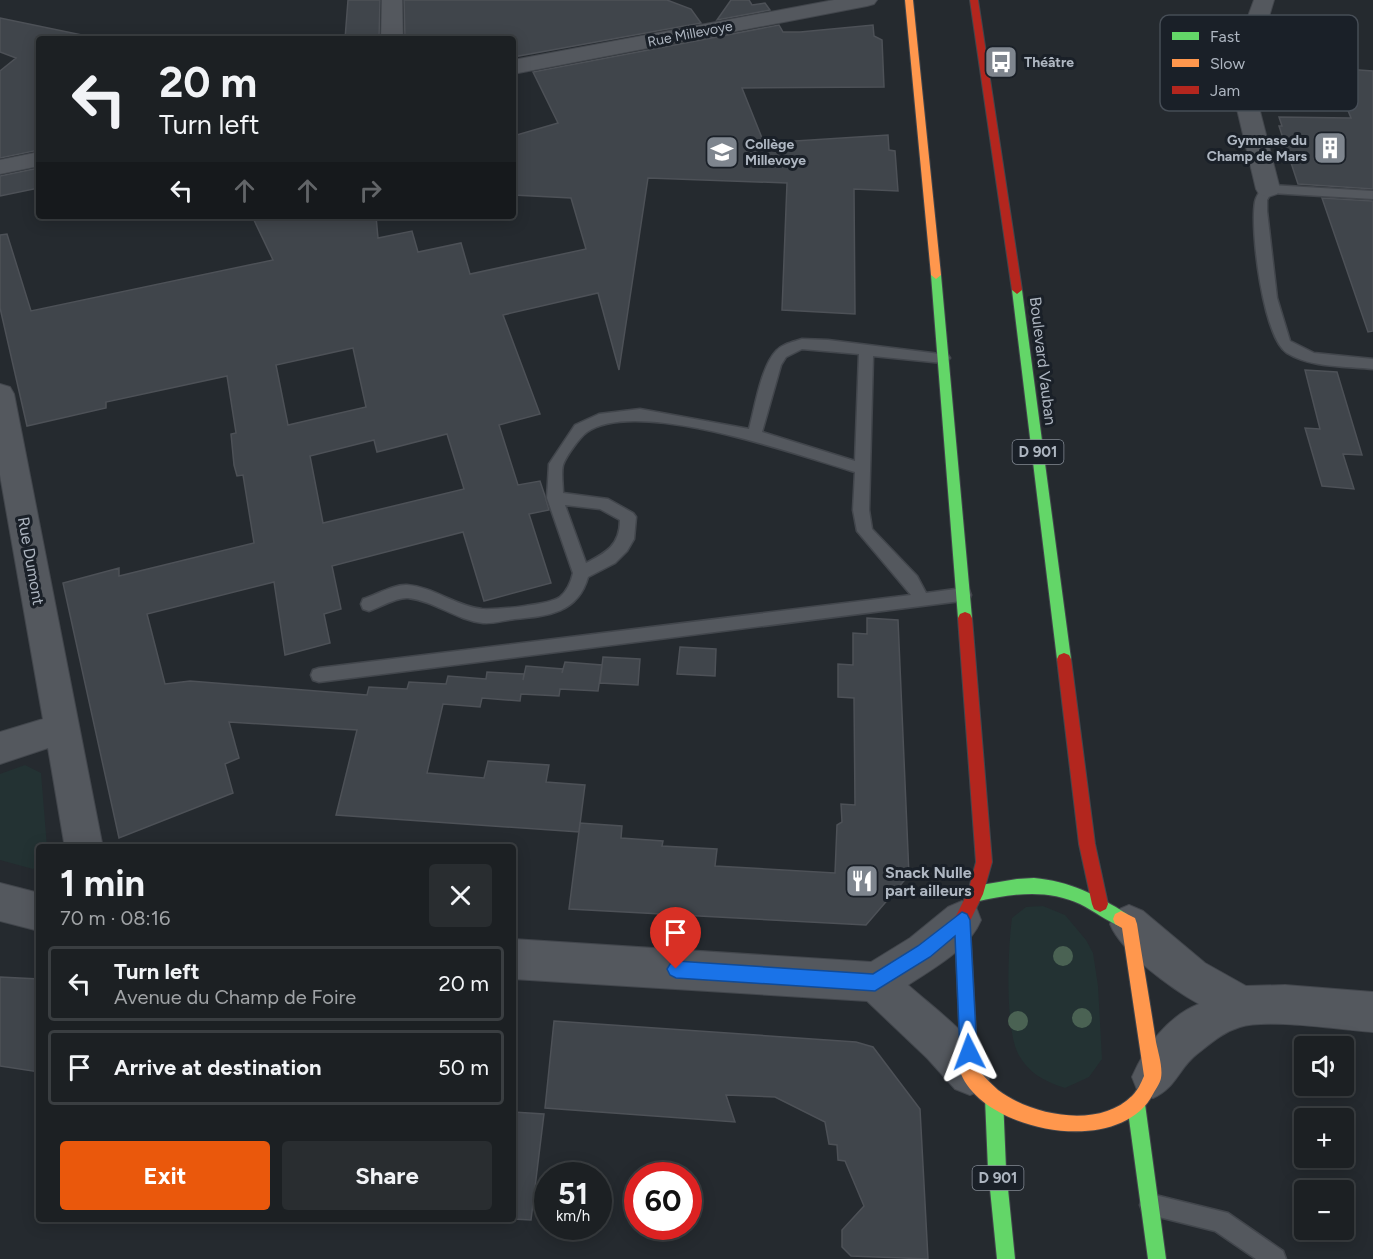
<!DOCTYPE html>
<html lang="en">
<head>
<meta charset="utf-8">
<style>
  body { margin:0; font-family:Figtree,sans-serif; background:#292d30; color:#f1f3f6; height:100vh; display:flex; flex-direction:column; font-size:22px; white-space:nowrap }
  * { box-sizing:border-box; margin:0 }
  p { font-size:20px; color:#a0a3a6 }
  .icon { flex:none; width:33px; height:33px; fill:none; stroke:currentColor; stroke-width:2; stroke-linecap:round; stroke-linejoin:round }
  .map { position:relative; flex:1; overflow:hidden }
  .panel { position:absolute; left:36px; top:844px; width:480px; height:378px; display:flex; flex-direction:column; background:#1c2023; border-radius:6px; box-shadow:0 3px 15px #0003,0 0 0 2px #3a3e41 }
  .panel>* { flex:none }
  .top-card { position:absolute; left:36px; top:36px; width:480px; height:183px; border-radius:6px; box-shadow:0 3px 15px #0003,0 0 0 2px #3a3e41; background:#1c2023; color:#f1f3f6; overflow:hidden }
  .tools { position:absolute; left:1294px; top:1036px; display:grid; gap:12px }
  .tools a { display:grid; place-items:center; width:60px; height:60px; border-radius:6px; background:#1c2023; box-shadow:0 3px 15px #0003,0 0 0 2px #3a3e41; font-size:30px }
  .speed { position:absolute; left:534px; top:1162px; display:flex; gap:12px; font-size:30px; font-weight:700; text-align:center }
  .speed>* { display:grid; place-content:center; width:78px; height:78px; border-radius:50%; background:#1c2023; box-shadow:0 3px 15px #0003,0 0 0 2px #3a3e41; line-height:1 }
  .speed small { font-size:15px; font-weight:400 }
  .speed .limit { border:9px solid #d22; background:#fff; color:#111 }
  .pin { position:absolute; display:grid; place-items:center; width:51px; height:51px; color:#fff; margin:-62px -26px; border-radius:50% 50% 50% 0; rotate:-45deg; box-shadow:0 0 6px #0007 }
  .pin .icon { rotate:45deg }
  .me { position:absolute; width:66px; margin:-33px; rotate:357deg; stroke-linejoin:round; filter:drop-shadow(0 0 4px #0008) }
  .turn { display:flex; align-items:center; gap:21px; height:126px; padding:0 24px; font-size:27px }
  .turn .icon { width:78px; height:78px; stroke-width:2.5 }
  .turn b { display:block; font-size:42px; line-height:51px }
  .lanes { display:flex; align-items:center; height:57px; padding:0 24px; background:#0003; justify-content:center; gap:30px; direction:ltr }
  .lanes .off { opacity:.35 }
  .round { display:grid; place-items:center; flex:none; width:63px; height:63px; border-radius:6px; background:#292d30 }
  .overview { display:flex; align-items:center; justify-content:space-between; height:102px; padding:0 24px }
  h1 { font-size:36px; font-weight:700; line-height:45px }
  .action { display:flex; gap:12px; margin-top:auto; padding:12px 24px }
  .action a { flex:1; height:69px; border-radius:6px; background:#ea580c; color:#fff; font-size:24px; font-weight:700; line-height:69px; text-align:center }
  .action a+a { background:#292d30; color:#f1f3f6 }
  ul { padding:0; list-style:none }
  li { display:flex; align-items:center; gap:18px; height:75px; margin:0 12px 9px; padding:0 12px; border:3px solid #3a3e41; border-radius:6px }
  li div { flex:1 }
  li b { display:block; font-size:22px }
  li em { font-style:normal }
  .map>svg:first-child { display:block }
</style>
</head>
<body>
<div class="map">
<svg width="1373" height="1259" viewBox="0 0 1373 1259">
  <rect width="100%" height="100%" fill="#252a2f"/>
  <path fill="#233233" d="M25 765 41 773 47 847 39 848V864L33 869 0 860V774Z
    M1043 906 1065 915 1086 940 1093 953 1098 986 1102 1059 1089 1077 1065 1088C1047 1082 1031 1075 1020 1057 1004 1033 1008 947 1012 918L1026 907Z"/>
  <path fill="#40454b" stroke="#4d5157" stroke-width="1.5" fill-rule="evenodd" d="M348 0H380L379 39H345Z
    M404 0H667L691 9 701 23 513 57V39H405Z
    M731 0H749L752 5 765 3 770 10 717 20Z
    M0 18 87 36 81 39H39V150L0 158V71L16 58 0 52Z
    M779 25 783 32H800L873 25 874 36 882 40 884 87 742 88 764 143 888 135 889 150 895 151 898 191 854 189 855 314 782 310 787 183 648 178 619 370 598 293 503 315 540 414 499 425 518 485 540 481 545 496 549 510 529 514 551 583 484 601 463 532 332 566 341 609 324 614 330 643 285 655 274 582 147 614 165 684 190 681 367 695 369 687 407 689 409 682 446 684 448 676 486 679 487 672 524 674 523 680 526 666 563 669 562 673 565 662 602 665 598 691 560 689 559 696 521 694 520 701 482 698 480 707 443 704 427 773 484 778 488 761 549 765 546 782 585 785 579 832 336 815 357 730 229 722 239 758 225 764 233 793 119 838 63 583 119 568V576L254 543 243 475 237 476 234 465 231 434 236 433 227 376 106 402V408L27 426 0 308V235L7 234 31 311 273 260 252 216H376L378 238 412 231 418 252 461 243 470 274 586 249 571 198 513 195V136L558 123 533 72ZM353 348 366 407 288 425 276 365ZM447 434 464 489 323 523 310 456 374 440 377 452Z
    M1331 68 1373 71V189L1298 184 1279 126H1282L1279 117 1351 118Z
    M39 168V188L0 196V176Z
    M1322 198 1373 201V331L1368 332Z
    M1305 370 1337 372 1362 455 1343 454 1354 489 1322 486 1305 428 1320 429Z
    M867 618 898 620 909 875 866 925 569 909 580 823 622 826 621 838 663 841 662 846 717 849 715 866 835 873 837 825 842 822 841 804 855 805 854 698 838 697V664L853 665V633L867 634Z
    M680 647 716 649 715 676 677 674Z
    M603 657 640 659 638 685 600 683Z
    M0 977 39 979V1072L0 1066Z
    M554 1021 856 1042 873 1047 920 1109 928 1259 851 1256 842 1247V1230L864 1206 845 1161 838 1160 837 1145 829 1144 825 1122 775 1097 726 1095 735 1122 545 1108Z
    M513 1112 544 1114 531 1220 513 1219Z"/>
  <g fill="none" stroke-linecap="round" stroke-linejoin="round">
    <defs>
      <path id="lane" d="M1268 185 1373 191V199L1271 193 1267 200V211L1277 298 1290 341 1314 353 1373 359V369C1346 366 1311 368 1287 353 1263 337 1250 230 1255 202 1256 196 1260 191 1264 186Z
        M802 339 828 340 948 355 950 358 943 363 873 356 869 510 872 529 917 576 926 593 963 588 969 590 971 595 969 600 319 682 313 680 311 675 313 670 319 668 911 595 857 531 853 510 855 472C798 455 637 397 587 432 580 437 566 456 563 465 561 473 563 485 563 493L608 499 633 513 636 517 634 539 627 551 615 563 588 577C578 613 548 616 515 619 505 620 493 624 483 623 456 620 435 601 408 598 397 597 380 607 369 611L363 609 361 604 363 599C376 595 394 584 407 585 434 587 455 606 482 609 496 610 549 605 560 597 567 591 571 582 573 573L547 498 549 464 575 425 599 414 640 409 749 429C755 407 761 367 776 351 782 344 793 342 802 339ZM802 349 859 354 855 461 762 432 781 365 786 357ZM565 505 600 509 620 520C620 545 606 553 586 563Z
        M1151 1194 1228 1213 1283 1251 1286 1259H1256L1215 1231 1143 1213 1140 1205 1143 1197Z"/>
      <path id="street" d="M382 0H402L403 39H381Z
        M834 0H877L874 4 867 6 513 74V60Z
        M1254 0H1274L1265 30 1254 88 1280 189 1277 194 1268 197 1259 194 1256 189 1232 88 1243 30Z
        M39 152V166L0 174V160Z
        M0 384 10 387 14 394 103 848H65L48 748 0 764V732L43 719 0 475Z
        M0 883 39 893V931L0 921Z
        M962 901 976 907 981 920C969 949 934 968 908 985 937 1011 976 1037 991 1074L985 1089 970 1095 955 1089 927 1058 867 1001 513 979V939L871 962 910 938 948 907Z
        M1129 905 1143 911 1205 963 1246 986 1285 985 1373 992V1032C1342 1030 1267 1018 1240 1027 1223 1032 1211 1043 1197 1054 1178 1069 1176 1088 1153 1098L1138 1092 1132 1077C1145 1047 1168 1016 1199 1004 1171 988 1122 953 1110 924L1115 911Z"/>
      <path id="fast" d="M936 271 941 275 972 618 970 622H960L958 618 931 275Z
        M1017 286 1022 290 1071 659 1069 663 1064 665 1059 663 1057 659 1012 290Z
        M1034 878C1069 881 1097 895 1127 914L1129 919 1127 924 1121 927C1107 921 1094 911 1080 904 1046 888 1010 894 975 902L969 899 967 894 969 889 975 886 1017 879Z
        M994 1089 1000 1092 1003 1098 1006 1169 1015 1259H997L988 1169 985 1098 988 1092Z
        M1136 1095 1142 1098 1145 1104 1166 1259H1148L1127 1104 1130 1098Z"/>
      <path id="slow" d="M905 0H913L941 275 936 279 931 275Z
        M1121 911 1135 918 1137 924C1143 963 1150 1002 1156 1042 1158 1052 1163 1067 1161 1078 1160 1083 1156 1089 1153 1094 1120 1158 985 1132 961 1074L956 957 958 951 964 949 970 951 972 957 978 1070C985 1077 991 1084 998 1090 1032 1116 1099 1129 1132 1096 1138 1090 1141 1083 1144 1076L1122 928 1115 924 1113 919 1115 914Z"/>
      <path id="jam" d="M970 0H978L1022 290 1017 294 1012 290Z
        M965 612 970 614 972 618 992 862 983 894 970 921 972 957 970 963 964 965 958 963 956 957 954 920 968 892 976 862 958 618 960 614Z
        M1064 653 1069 655 1071 659 1095 844 1108 904 1106 909 1100 912 1094 909 1092 904 1079 844 1057 659 1059 655Z"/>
    </defs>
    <use href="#lane" stroke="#42464c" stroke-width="3"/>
    <use href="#street" stroke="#42464c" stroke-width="2"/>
    <use href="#fast" stroke="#42464c" stroke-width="2"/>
    <use href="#slow" stroke="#42464c" stroke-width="2"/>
    <use href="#jam" stroke="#42464c" stroke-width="2"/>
    <use href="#lane" fill="#54585e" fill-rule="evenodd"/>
    <use href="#street" fill="#54585e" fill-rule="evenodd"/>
    <use href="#fast" fill="#63d668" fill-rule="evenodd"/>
    <use href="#slow" fill="#ff974d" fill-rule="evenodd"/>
    <use href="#jam" fill="#b3261e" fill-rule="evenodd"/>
  </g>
  <g fill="#4a6253">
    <circle cx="1063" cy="956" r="10"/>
    <circle cx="1082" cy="1018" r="10"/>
    <circle cx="1018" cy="1021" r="10"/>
  </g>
  <path fill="#1a73e8" stroke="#114b97" stroke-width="1.5" d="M962 912 967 914 970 920 977 1052 975 1058 969 1060 963 1058 960 1052 955 936 930 957 875 991 676 978 670 975 667 969 670 964 676 961 873 974 918 946Z"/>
  <defs>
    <symbol id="bus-square" viewBox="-11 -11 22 22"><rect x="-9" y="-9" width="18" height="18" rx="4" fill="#7e858e" stroke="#1a2028"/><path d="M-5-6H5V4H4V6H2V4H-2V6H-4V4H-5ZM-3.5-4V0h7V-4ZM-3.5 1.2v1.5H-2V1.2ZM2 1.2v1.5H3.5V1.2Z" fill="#fff"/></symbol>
    <symbol id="building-square" viewBox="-11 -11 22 22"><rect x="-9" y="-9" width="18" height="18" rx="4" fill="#7e858e" stroke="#1a2028"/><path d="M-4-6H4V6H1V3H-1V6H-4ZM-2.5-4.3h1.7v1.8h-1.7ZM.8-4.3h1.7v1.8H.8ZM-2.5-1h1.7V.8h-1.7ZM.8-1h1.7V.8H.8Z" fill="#fff"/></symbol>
    <symbol id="school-square" viewBox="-11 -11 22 22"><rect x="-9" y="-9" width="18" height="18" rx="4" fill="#7e858e" stroke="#1a2028"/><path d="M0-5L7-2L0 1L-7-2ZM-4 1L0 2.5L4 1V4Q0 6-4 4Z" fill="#fff"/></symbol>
    <symbol id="restaurant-square" viewBox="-11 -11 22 22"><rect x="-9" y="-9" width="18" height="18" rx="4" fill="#7e858e" stroke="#1a2028"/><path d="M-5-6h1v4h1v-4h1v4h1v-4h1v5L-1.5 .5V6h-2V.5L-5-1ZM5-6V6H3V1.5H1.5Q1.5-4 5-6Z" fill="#fff"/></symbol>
  </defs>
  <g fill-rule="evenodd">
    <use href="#bus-square" x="982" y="43" width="38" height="38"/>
    <use href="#building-square" x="1311" y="129" width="38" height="38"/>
    <use href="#school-square" x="703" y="133" width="38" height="38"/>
    <use href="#restaurant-square" x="843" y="862" width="38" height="38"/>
  </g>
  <g text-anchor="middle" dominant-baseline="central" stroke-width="6" stroke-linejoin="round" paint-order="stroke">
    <g font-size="14" fill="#aeb6c1" stroke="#1a2028">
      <text transform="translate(690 34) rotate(-11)">Rue Millevoye</text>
    </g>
    <g font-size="14" font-weight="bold" fill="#aeb6c1" stroke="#1a2028" text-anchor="start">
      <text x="1024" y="62">Théâtre</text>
      <text x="1307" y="140" text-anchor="end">Gymnase du<tspan x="1307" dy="16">Champ de Mars</tspan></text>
      <text x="745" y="144">Collège<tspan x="745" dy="16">Millevoye</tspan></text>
    </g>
    <g fill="#1a2028" stroke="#828993" stroke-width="1.5">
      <rect x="1012.5" y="440" width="51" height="24" rx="4.5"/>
      <rect x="972.5" y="1166" width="51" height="24" rx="4.5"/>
    </g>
    <g font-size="15" font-weight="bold" fill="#aeb6c1">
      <text x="1038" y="452">D 901</text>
      <text x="998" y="1178">D 901</text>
    </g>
    <g font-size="16" fill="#aeb6c1" stroke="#1a2028">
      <text transform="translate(1043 361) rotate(83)">Boulevard Vauban</text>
      <text transform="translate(31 561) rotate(80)">Rue Dumont</text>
    </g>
    <g font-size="16" font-weight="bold" fill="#aeb6c1" stroke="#1a2028" text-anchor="start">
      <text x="885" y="872">Snack Nulle<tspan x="885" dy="18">part ailleurs</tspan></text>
    </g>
  </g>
  <rect x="1160" y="15" width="198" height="96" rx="9" fill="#1a2028" stroke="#464d56" stroke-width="1.5"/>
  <rect x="1172" y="32" width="27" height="8" fill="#63d668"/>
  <rect x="1172" y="59" width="27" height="8" fill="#ff974d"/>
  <rect x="1172" y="86" width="27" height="8" fill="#b3261e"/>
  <g font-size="16" fill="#aeb6c1">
    <text x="1210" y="42">Fast</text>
    <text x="1210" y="69">Slow</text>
    <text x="1210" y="96">Jam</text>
  </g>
</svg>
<div class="tools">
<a><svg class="icon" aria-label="sound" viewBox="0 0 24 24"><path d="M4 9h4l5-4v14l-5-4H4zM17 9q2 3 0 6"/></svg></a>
<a>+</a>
<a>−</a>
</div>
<div class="speed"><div>51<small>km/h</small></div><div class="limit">60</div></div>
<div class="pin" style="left:676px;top:969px;background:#d93025"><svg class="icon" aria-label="arrive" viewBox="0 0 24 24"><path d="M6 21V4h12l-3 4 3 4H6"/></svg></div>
<svg class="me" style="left:969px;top:1052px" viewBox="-20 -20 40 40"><path d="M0-17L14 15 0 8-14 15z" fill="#1a73e8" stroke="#fff" stroke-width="4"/></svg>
<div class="top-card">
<div class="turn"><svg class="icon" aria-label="left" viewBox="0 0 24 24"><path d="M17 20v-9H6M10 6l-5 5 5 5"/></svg><div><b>20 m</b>Turn left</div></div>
<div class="lanes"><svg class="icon" aria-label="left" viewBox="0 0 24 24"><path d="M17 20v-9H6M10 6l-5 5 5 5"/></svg><svg class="icon off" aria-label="ahead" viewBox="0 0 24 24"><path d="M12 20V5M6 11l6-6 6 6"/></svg><svg class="icon off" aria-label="ahead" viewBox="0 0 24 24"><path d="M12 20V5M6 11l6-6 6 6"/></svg><svg class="icon off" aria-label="right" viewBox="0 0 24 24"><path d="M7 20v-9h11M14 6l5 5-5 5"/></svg></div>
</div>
<section class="panel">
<div class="overview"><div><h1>1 min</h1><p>70 m · 08:16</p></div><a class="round"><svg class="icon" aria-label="close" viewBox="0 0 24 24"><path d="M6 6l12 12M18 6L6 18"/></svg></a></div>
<ul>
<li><svg class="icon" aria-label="left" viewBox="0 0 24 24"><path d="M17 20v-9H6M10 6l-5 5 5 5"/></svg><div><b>Turn left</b><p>Avenue du Champ de Foire</p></div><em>20 m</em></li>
<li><svg class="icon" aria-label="arrive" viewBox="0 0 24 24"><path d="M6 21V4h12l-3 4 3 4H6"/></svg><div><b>Arrive at destination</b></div><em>50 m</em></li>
</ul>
<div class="action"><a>Exit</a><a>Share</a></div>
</section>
</div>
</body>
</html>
